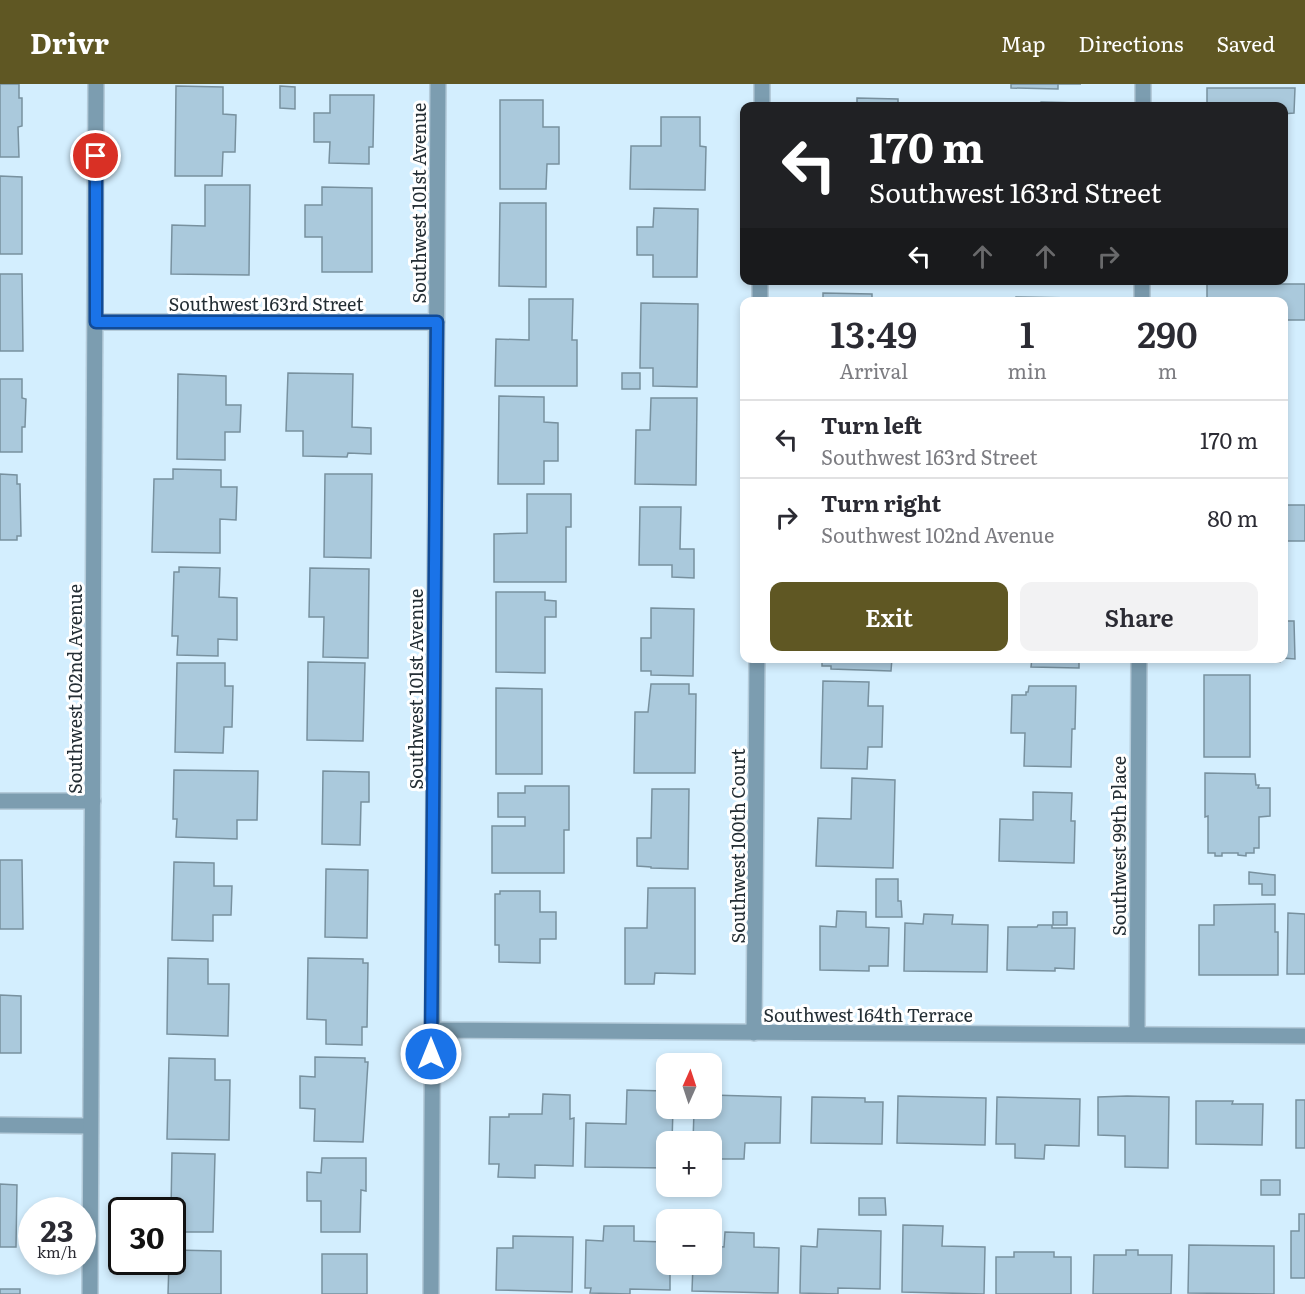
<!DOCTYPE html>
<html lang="en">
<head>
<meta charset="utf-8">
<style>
  body { margin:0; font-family:Literata,serif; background:#f2f2f3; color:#2b2b33; height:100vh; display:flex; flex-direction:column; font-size:22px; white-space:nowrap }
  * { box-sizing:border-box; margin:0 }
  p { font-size:20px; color:#7c7c81 }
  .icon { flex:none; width:33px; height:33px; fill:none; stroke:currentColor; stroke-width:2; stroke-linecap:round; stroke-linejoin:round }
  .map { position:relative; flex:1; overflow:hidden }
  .sheet { position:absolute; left:740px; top:213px; width:548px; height:366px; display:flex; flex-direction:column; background:#fff; border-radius:12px; box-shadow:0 3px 9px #0003 }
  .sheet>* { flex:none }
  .banner { position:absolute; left:740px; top:18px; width:548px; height:183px; border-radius:12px; box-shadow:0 3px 9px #0003; background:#202124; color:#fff; overflow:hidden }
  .needle { width:39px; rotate:3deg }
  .tools { position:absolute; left:656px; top:969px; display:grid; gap:12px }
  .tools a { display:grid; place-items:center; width:66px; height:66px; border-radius:12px; background:#fff; box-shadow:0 3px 9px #0003; font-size:30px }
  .speed { position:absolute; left:18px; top:1113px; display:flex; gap:12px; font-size:30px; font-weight:700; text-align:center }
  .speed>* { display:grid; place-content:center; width:78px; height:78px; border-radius:50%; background:#fff; box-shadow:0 3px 9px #0003; line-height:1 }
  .speed small { font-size:15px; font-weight:400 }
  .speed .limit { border:3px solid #111; border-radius:9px; background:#fff; color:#111 }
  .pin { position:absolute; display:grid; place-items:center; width:51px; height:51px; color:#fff; margin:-26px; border:3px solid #fff; border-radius:50%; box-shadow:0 2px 6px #0007 }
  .me { position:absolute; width:66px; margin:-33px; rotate:0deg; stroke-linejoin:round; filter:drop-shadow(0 0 4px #0008) }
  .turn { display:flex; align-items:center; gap:21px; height:126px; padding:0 30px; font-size:27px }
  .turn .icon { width:78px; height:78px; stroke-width:2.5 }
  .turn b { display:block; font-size:42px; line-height:51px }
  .lanes { display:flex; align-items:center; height:57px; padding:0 30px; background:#0003; justify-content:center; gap:30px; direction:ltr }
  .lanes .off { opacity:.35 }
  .eta { display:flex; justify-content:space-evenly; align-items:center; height:102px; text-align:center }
  .eta b { font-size:36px; font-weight:600; line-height:42px }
  .cta { display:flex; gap:12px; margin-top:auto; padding:12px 30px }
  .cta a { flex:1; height:69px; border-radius:12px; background:#5f5723; color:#fff; font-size:24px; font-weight:600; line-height:69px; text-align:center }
  .cta a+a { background:#f2f2f3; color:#2b2b33 }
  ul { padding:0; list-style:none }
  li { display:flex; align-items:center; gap:18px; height:78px; padding:0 30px; border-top:2px solid #e1e1e2 }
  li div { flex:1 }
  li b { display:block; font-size:22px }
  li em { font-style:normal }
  header { display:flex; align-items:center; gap:36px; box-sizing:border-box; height:84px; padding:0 30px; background:#5f5723; color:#fff }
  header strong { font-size:28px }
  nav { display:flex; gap:33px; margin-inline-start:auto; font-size:21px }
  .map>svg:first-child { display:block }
</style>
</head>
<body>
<header>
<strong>Drivr</strong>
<nav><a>Map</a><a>Directions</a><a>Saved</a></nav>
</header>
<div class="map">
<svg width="1305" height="1210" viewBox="0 0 1305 1210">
  <rect width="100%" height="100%" fill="#d3eefe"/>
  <path fill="#aac9dc" stroke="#78919f" stroke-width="1.5" d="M0 0H19V14H22V42L18 43 19 73H0Z
    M1011 0H1081H1058V5L1011 4Z
    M176 2 223 3V30L236 31 235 68H223L222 92H175Z
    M280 2 295 3V25L280 24Z
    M1207 4H1295L1294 29 1282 30V22H1207Z
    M330 11H374L373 63H369V80L329 79 330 58H314V29H330Z
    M857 14 898 15V22H857Z
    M500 16H543V43H559V80H547L546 105H500Z
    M1041 18 1080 19V22H1040Z
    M661 33H700V62L706 63 705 106 630 105 631 62H661Z
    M0 92 22 93V170H0Z
    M205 101H250L249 191 171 190 172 141 205 142Z
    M322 103 372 104V188H322V153H305V121H322Z
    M500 119H546V203L499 202Z
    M654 124 698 125 697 193H653V171H637V143H653Z
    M0 190H22L23 267H0Z
    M1207 200H1305V236H1282V218H1207Z
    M823 209 872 210V218H823Z
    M1016 213 1076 214V218H1016Z
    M529 215H573L572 256H577V302H495L496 255 529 256Z
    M641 219 698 220 697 303 653 302V284H640Z
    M288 289 353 290 352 343 371 344V370L348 369 347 373 303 372V347H286Z
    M622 289H640V305H622Z
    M178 290 226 292V321H241L240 348H225V376L177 375Z
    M0 295H22V314L26 315 25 343H22V368H0Z
    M499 312 544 313V338L558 339V377H544V400H498Z
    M651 314H697L696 401 635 400 636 346H650Z
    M173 385 221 386V403H237L236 436 220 435V469L152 468 154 395H173Z
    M0 390 17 391V400H20L21 452H17V456H0Z
    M325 390H372L371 474 324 473Z
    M527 410H571V443H566V498H494V450L527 449Z
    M1282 421H1305V457H1282Z
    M640 423H681L680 465H694V494L672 493V481H639Z
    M179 483 220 484 219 513 237 514V556L218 555V572L177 571 178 552H172L174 488H179Z
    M310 484 369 485 368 574 323 573 324 533H309Z
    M496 508H545V516L556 517V533H545V589L496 588Z
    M651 524 694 525 693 592 651 591V587H641V554H651Z
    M1282 537H1294L1295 575 1282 574Z
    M822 574H892L891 587 831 585V582H822Z
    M1032 574H1079V584L1031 583Z
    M1203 574H1279L1280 578H1203Z
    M308 578 365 579 363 657 307 656Z
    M177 579H225V602H233L232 643H224L223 669 175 668Z
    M1204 591H1250V673H1204Z
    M823 597 869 598 868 622H883L882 663H868L867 685 821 684Z
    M651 600H689V610H696L695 689H634L635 628H648Z
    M1029 602H1076L1075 645H1072L1071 683 1024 682 1025 649H1011L1012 611H1026V608H1028Z
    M496 604 542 605V690H496Z
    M174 686 258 687 257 736H237V755L176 753 177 735H173Z
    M323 687 369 688V718H361L360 761 322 760Z
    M1205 689 1255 690 1256 701H1259L1258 704H1270V732L1259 733V764H1254V769H1246V772L1238 771V769H1222V772H1215V769H1208V732L1205 733Z
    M852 694 895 696 893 784 816 782 818 734 851 735Z
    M525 702H569V746H564V789H492V742H525V733H498V709H525Z
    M652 705H689L688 785 651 784V783L637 782V754H651Z
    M1033 708 1072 709 1071 737H1075L1074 779 999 777 1000 735 1033 736Z
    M0 776H22L23 845H0Z
    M174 778 214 779V802H232L231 831H213V857L172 856Z
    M326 785 368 786 367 854 325 853Z
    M1249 788 1275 791V811H1262V800H1249Z
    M876 795H898V817H901L902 833H876Z
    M648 804H695V890L655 889 654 900H625V844H647Z
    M500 807H540V828H556V855H540V879L499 878V861H495V810H500Z
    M1275 820V848H1278V891H1199V841H1214V821Z
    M837 827 866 828V843L889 844 888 882H869V887L820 886V842L836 843Z
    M1053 828H1067V841H1053Z
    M1288 829 1305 830V890H1287Z
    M924 830 953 831 952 840 988 841 987 888 904 887 905 839 923 840Z
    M1038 841H1052V844H1075L1074 885 1055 884V887L1007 886 1008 843H1037Z
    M168 874 208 875V900H229L228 952 167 950Z
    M308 874 363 875V879H368L367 943H362V961L326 960V936L307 935Z
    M0 911 21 912V969H0Z
    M315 973 365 974V978H368L363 1058 314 1057 315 1025 300 1024V992L315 993Z
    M169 974 215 975V996H230L229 1056 167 1055Z
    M627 1006 666 1007V1024H673L672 1058H666V1084L585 1083 586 1039 626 1040Z
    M543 1010 570 1011V1035L574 1034 573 1082 535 1081V1094L498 1093 499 1080H489L490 1033H509V1030H542Z
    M711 1011 781 1013 780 1059H745L744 1075H717V1080H711V1058H693L694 1027H696V1024H711Z
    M898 1012 986 1014 985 1061 897 1059Z
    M1127 1012 1169 1013 1168 1084 1125 1083V1052L1098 1051V1013Z
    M812 1013 865 1014V1018H883L882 1060 811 1059Z
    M997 1013 1080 1015 1079 1062 1045 1061 1044 1075 1015 1074V1060H996Z
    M1296 1016H1305V1064H1296Z
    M1196 1017H1233L1232 1020H1263L1262 1061 1196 1060Z
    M172 1069 215 1070 213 1148H172V1126H171Z
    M322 1074H366V1107L361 1106 360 1148H321V1117H307V1088L321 1089Z
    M1261 1096H1280V1111H1261Z
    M0 1100 17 1101 16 1163H0Z
    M859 1114H885L886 1131H859Z
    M1299 1130H1305V1194H1291V1147H1299Z
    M903 1141 943 1142 942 1162 985 1163 984 1210 902 1208Z
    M604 1142H634V1157L666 1158V1180H670V1206L630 1205V1210L590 1209 591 1204H585L586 1156 603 1157Z
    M818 1145 881 1147 880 1205 838 1204V1210L800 1209 801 1162 817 1163Z
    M725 1148 754 1149V1163L779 1164 778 1209 692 1207 693 1180H711V1162L724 1163Z
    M513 1152 573 1153 572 1208 496 1206 497 1164H513Z
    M1189 1161 1274 1162V1210L1188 1209Z
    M173 1166 221 1167V1210H168L169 1178H172Z
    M1126 1166H1138V1171H1172L1171 1210H1093L1094 1171H1126Z
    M1014 1168H1054V1173H1071V1210H996V1173H1014Z
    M322 1170H367V1210H322Z
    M0 1205H20V1210H0Z"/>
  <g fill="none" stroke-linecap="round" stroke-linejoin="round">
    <defs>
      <path id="minor" d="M762 22V0
        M1143 22V0
        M760 218V196
        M1142 218V196
        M96 238H437
        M0 717H93
        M431 946 1305 952
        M754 949 757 574
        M1137 949 1139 574
        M0 1041 90 1042
        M431 1210 438 0"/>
      <path id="tertiary" d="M90 1210 96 0"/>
    </defs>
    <use href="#minor" stroke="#b4cbda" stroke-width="18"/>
    <use href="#tertiary" stroke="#b4cbda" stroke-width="18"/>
    <use href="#minor" stroke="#7c9db0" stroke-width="15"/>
    <use href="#tertiary" stroke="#7c9db0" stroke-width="15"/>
  </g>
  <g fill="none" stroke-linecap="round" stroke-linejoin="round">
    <defs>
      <path id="route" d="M96 72V238H437L431 970"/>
    </defs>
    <use href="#route" stroke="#114b97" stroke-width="15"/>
    <use href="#route" stroke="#1a73e8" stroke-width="10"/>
  </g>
  <g text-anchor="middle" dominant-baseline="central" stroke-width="6" stroke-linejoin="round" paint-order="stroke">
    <g font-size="18" fill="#242e34" stroke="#fff">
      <text transform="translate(418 119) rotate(-90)">Southwest 101st Avenue</text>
      <text x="266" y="219">Southwest 163rd Street</text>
      <text transform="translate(74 605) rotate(-90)">Southwest 102nd Avenue</text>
      <text transform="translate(415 605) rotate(-90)">Southwest 101st Avenue</text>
      <text transform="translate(737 762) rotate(-90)">Southwest 100th Court</text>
      <text transform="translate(1118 762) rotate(-90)">Southwest 99th Place</text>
      <text x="868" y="930">Southwest 164th Terrace</text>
    </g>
  </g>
</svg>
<div class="tools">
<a><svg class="needle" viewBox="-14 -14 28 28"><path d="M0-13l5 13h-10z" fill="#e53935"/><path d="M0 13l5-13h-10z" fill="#7c7c81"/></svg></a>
<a>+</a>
<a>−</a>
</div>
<div class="speed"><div>23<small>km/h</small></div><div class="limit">30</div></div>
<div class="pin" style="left:96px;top:72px;background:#d93025"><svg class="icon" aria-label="arrive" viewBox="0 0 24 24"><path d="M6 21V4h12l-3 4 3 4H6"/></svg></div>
<svg class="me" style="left:431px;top:970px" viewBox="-20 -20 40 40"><circle r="17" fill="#1a73e8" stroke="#fff" stroke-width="3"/><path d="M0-11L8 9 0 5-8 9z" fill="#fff"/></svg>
<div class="banner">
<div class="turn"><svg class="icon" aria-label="left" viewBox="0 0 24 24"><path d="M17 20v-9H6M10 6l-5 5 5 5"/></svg><div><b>170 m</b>Southwest 163rd Street</div></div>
<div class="lanes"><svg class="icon" aria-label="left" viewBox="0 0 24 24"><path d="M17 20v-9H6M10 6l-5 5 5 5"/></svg><svg class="icon off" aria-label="ahead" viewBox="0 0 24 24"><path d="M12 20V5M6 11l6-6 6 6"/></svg><svg class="icon off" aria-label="ahead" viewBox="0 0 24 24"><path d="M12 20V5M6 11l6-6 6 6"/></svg><svg class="icon off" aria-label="right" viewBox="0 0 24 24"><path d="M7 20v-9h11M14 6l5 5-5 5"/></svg></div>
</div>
<section class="sheet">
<div class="eta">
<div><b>13:49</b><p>Arrival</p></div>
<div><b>1</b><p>min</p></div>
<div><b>290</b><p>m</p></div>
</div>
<ul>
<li><svg class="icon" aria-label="left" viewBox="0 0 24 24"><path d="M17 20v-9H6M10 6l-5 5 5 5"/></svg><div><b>Turn left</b><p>Southwest 163rd Street</p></div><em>170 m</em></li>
<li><svg class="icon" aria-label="right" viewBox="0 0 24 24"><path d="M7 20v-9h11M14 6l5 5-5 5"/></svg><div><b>Turn right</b><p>Southwest 102nd Avenue</p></div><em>80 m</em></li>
</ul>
<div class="cta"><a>Exit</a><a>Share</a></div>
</section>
</div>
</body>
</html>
